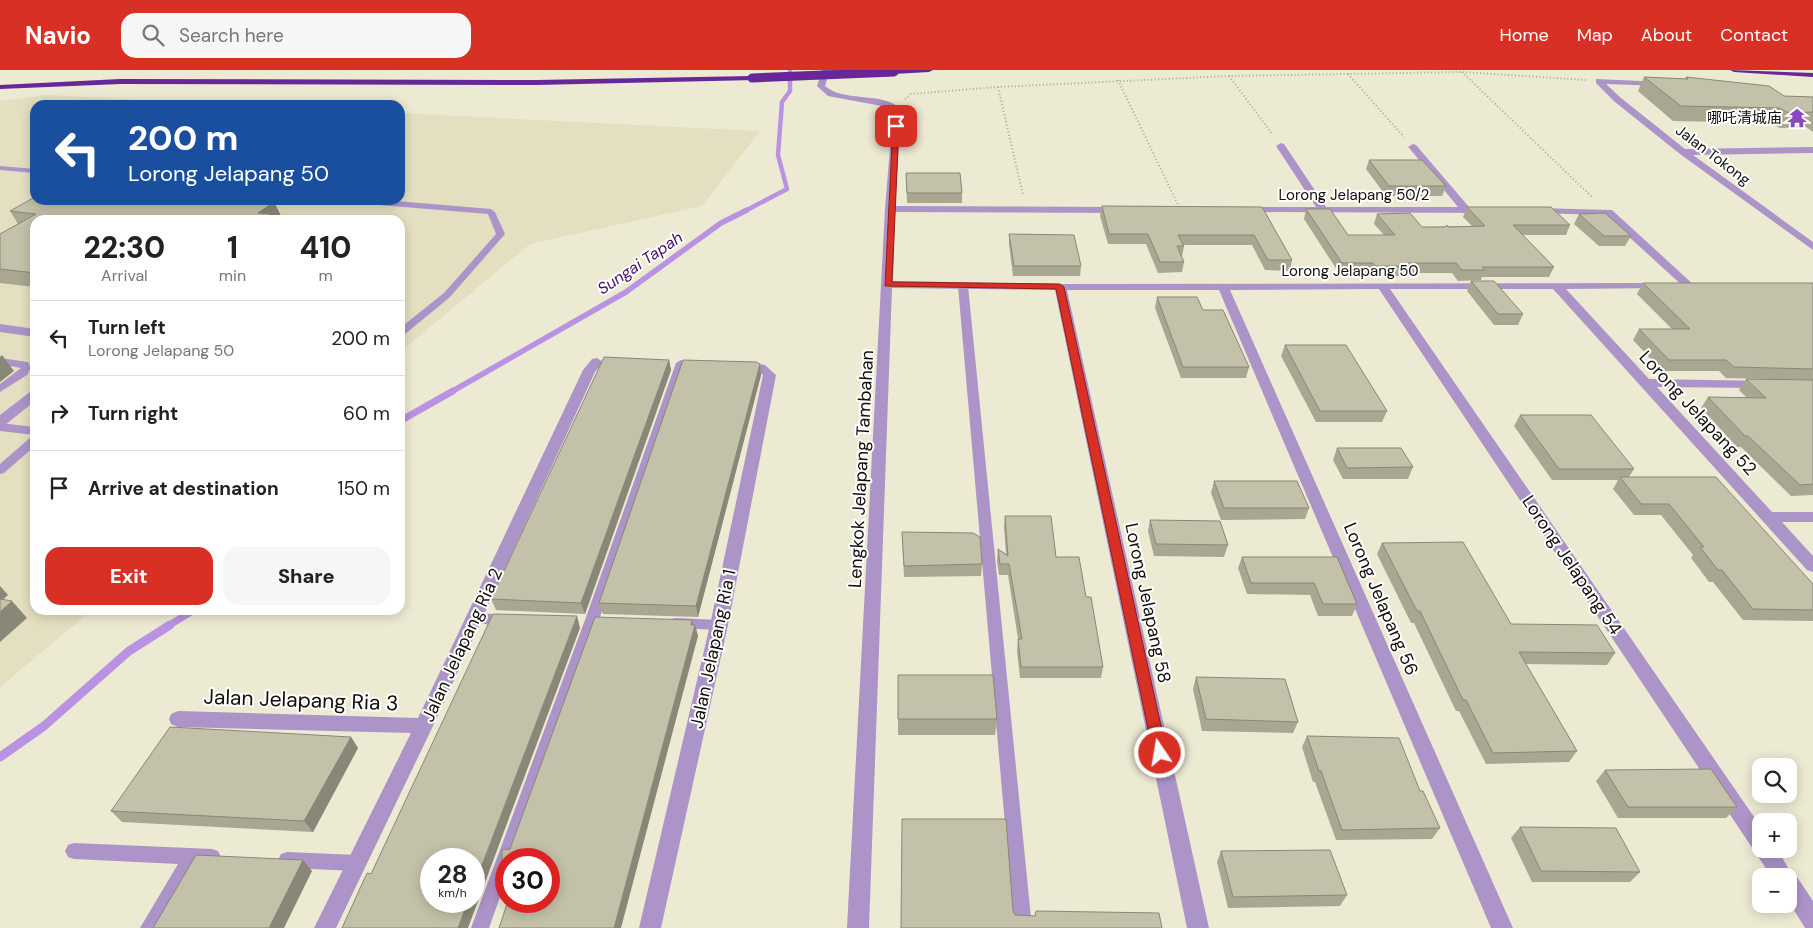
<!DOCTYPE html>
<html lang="en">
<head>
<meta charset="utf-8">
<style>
  body { margin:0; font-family:"DM Sans","Noto Sans SC",sans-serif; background:#f6f6f6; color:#222; height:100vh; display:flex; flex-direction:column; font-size:19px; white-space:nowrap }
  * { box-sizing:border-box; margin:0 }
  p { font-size:16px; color:#767676 }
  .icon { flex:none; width:28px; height:28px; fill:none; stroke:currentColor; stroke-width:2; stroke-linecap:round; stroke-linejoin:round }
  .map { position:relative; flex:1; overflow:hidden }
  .side { position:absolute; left:30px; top:145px; width:375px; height:400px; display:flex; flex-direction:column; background:#fff; border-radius:15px; box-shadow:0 2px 12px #0003 }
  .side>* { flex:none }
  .banner { position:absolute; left:30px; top:30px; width:375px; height:105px; border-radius:15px; box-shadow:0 2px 12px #0003; background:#1a4fa0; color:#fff; overflow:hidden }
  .fabs { position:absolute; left:1752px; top:688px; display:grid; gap:10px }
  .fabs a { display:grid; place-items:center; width:45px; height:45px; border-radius:10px; background:#fff; box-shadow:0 2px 12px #0003; font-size:25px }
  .speed { position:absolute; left:420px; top:778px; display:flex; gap:10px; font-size:25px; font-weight:700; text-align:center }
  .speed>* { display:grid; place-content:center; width:65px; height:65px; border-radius:50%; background:#fff; box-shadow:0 2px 12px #0003; line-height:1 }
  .speed small { font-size:12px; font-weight:400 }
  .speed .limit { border:8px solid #d22; background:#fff; color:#111 }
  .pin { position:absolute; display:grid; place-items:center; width:42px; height:42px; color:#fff; margin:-21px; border-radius:10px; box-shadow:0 2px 8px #0006 }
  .me { position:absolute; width:55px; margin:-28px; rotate:348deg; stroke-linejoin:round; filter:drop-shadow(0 0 4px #0008) }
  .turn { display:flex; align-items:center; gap:18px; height:105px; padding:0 15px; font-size:22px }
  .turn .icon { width:65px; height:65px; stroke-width:2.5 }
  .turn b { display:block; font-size:35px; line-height:42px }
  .eta { display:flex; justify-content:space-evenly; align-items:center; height:85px; text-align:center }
  .eta b { font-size:30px; font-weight:800; line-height:35px }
  .button { display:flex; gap:10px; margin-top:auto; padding:10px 15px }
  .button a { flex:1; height:58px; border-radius:15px; background:#d93025; color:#fff; font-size:20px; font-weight:800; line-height:58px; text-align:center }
  .button a+a { background:#f6f6f6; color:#222 }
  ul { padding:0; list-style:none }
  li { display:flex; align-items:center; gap:15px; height:75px; padding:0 15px; border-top:1px solid #e0e0e0 }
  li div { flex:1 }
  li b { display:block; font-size:19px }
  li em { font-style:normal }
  header { display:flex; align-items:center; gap:30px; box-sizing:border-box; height:70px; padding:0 25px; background:#d93025; color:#fff }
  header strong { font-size:24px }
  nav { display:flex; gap:28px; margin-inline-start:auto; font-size:18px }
  .search { width:350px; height:45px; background:#f6f6f6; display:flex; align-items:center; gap:12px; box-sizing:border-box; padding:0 18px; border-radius:15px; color:#767676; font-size:19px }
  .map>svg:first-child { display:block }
</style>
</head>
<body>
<header>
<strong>Navio</strong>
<div class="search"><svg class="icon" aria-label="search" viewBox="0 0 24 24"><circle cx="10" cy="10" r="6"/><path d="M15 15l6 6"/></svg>Search here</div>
<nav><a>Home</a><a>Map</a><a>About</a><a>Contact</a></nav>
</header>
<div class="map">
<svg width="1813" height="858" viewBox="0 0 1813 858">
  <rect width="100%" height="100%" fill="#edead3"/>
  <path fill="#e4dfc1" d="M45 25 245 35H35V130H400V43L760 61 702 136 530 174 400 282V150H35V540H92L0 617V31Z"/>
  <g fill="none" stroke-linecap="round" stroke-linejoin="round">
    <path stroke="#b993e1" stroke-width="4.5" d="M745 141 787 119 778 85 782 32 790 21V0"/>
    <path stroke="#b993e1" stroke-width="5.5" d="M451 322 626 222 721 153 747 140"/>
    <path stroke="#b993e1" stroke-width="7" d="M400 351 453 321
      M168 556 194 540"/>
    <path stroke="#b993e1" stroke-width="9" d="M0 687 44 656 129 581 170 555"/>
    <path stroke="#aaa795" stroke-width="2" stroke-dasharray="1 2.5" stroke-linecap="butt" d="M1462 2 1593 128
      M1348 4 1404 67
      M1229 6 1273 65
      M1118 10 1180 139
      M998 17 1023 125
      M905 29 911 24 998 17 1229 6 1462 2 1586 10"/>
    <path fill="#ac94c8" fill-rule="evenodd" d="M0 96 35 99V103L0 100Z
      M351 130H384L491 139 495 142 505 164 450 227 404 265 400 266V258L444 223 496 164 488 144 355 133Z
      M963 213 968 216 1032 858H1014L958 216Z
      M0 288 28 292 31 298 27 305 0 322V314L21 298 0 294Z
      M681 290 686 293 599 550 514 789H506V810L489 858H471L585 550 676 293Z
      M0 353 35 357V365L0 361Z
      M35 366V376L4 403 0 404V394L31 367Z
      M475 543 511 545 513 549 511 553C500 556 481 555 470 552L468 548 470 544Z
      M676 548 719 550 724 551 726 555 724 559 719 560 676 558 671 557 669 553 671 549Z
      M74 773 212 779 218 781 221 787 218 793 212 795 197 794 159 858H140L178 794 74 789 68 787 65 781 68 775Z
      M287 782 357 785 363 787 366 793 363 799 357 801 287 798 281 796 278 790 281 784Z"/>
    <path fill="#ac94c8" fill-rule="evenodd" d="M822 0H830L825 16C845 33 882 21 901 39L895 136 1121 137 1126 140 1121 143 895 142 893 211 1060 214 1666 213 1668 215 1662 218 1566 219 1649 309 1767 311 1769 314 1767 317 1762 318 1657 317 1772 442H1813V452H1782L1813 486V502L1807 500 1553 219H1390L1761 757V779H1777L1793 806 1797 807 1813 831V858H1805L1789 832V806H1771L1379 219 1230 220 1513 858H1491L1219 220H1067L1209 858H1187L1055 220 892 218 869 858H847L885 139 893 40 887 37 828 26 817 16Z
      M1596 9 1663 12V16H1660L1606 14 1621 28 1685 79 1813 77V83L1693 85 1813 172V180L1680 84 1615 32 1596 13Z
      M1281 73 1284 74 1326 137H1458L1410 79 1408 77 1413 74 1416 75 1469 137H1486L1491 140 1486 143 1240 142V138L1244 137H1316L1276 76Z
      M1536 138 1612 140 1695 216 1693 218H1685L1605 145 1532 143 1531 141 1532 139Z
      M0 254 35 259V267L0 262Z
      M597 288 603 292 595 302 433 656 336 858H314L411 663 178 657 171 654 169 649 171 644 178 641 418 648 583 300 592 289Z
      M741 291 765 295 776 305 728 555 661 858H639L710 555 763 305 756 300 736 298 735 295 736 292Z
      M35 321V331L5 355 0 356V345L30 322Z"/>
    <path fill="#672799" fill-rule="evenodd" d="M891 0H933L929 2 894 4 890 2Z
      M1730 0 1813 3V7L1734 2Z
      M752 6 756 8 755 10 536 15 120 14 0 19V15L120 9 536 10Z"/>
    <path stroke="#672799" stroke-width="9" d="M752 8 894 2"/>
  </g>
  <path fill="#a9a692" d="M1644 7 1685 9 1686 7 1784 26 1813 27V62L1806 57 1780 58 1770 53 1673 51 1638 21Z
    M1369 90 1446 116 1442 126H1386L1366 99Z
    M906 103 962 123V133H907Z
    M274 132 281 146 276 150H35V217L0 213V164L18 154 10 141Z
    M1102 136 1262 137 1292 190 1290 201 1265 200 1252 175H1183L1184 176 1182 187 1184 192 1182 202 1158 203 1146 174H1108L1100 146Z
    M1467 137 1570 155 1566 165H1523L1554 197 1549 207H1482L1481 210 1458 211 1452 203H1408L1406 206H1371L1369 203H1339L1304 149 1306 139 1348 165H1384L1374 154 1377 144 1422 157 1472 156 1463 147Z
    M1579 144 1631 166 1625 176H1599L1574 154Z
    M1009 164 1081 196 1080 206H1013L1009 174Z
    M1471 211 1523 244 1518 255H1494L1467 221Z
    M1643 213H1813V310L1726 308 1719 301H1662L1633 270 1639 259H1672L1637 224Z
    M1157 227 1203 240 1249 297 1246 308H1181L1155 238Z
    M1285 275 1387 341 1382 352H1316L1281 286Z
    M669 290 671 300 585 544 496 540 491 529Z
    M760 294 761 305 698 547 603 544 599 533Z
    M1746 309 1813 310V425L1791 426 1741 377H1737L1701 338 1708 327 1747 328 1739 320Z
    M1520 345 1634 399 1629 407 1813 514V551L1743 550 1713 512H1709L1691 488 1693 485 1661 445H1634L1613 419 1618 410H1552L1514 356Z
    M1337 378 1413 397 1408 409H1343L1333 390Z
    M1214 411 1309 438 1305 449 1221 450 1211 423Z
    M1005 446 1056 487 1086 527 1103 597 1101 608H1020L1017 581 1018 569 1008 505H999L997 491 998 479 1006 484 1004 457Z
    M1150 450 1228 475 1224 487 1154 486 1148 461Z
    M902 462 982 494 981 506 904 507Z
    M1382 473 1511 554 1615 583 1607 595 1526 594 1577 681 1569 692 1486 694 1459 641H1456L1414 553H1411L1377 484Z
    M1242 487H1337L1357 534 1352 546H1318L1310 525 1247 524 1238 498Z
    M692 550 693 555H695L698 566 549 789H506V800L502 792 510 779Z
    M898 605 997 649 995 665H898Z
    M1196 607 1298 652 1293 663 1202 661 1193 619Z
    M1307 666 1440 758 1432 769 1336 770 1315 712H1313L1302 677Z
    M351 667 358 678 313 762 122 752 111 741Z
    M1605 700 1737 737 1726 748H1618L1596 711Z
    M1520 757 1640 802 1630 812H1532L1511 768Z
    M1221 781 1347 825 1340 836 1228 838 1217 792Z"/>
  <path fill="#898777" d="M274 132 281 146 276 150H262L258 143Z
    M2 285 14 301 0 312V287Z
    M669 290 671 300 585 544 581 533Z
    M760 294 761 305 698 547 696 536Z
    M0 516 8 525 0 532Z
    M12 531 27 548 0 572V542Z
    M577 546 580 558 468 858H458L468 831H474V816Z
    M692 550 694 559 695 555 698 566 621 858H614Z
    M351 667 358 678 313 762 304 751Z
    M303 790 312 801 284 858H269Z"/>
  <path fill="#c4c1aa" stroke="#898777" d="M1644 7 1688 9 1686 7 1769 16 1784 26 1813 27V42L1789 43 1779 38 1681 36Z
    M1369 90H1422L1446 116H1389Z
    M906 103H960L962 123H907Z
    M35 127V130H255L274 132 258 143 271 144 263 150H35V203L0 199V164L36 144 10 141Z
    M1102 136 1262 137 1292 190H1268L1254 165H1178L1184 176H1177L1184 192H1160L1148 164H1109Z
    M1467 137H1551L1570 155H1513L1554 197H1482L1485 200H1462L1456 193H1408L1410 196H1375L1373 193H1342L1306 139H1330L1348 165H1395L1377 144 1410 143 1422 157H1445L1447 155 1448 157 1485 156Z
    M1605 143 1631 166H1604L1579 144Z
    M1009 164 1074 165 1081 196H1014Z
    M1471 211H1494L1523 244H1498Z
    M1643 213H1813V299L1734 297 1726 290H1669L1639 259H1690Z
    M1157 227H1197L1203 240H1223L1249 297H1183Z
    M1285 275H1346L1387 341H1320Z
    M604 287 669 290 581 533 491 529Z
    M683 290 756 292 760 294 696 536 599 533Z
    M1746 309 1813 310V414L1800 415 1748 366H1745L1708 327 1766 328Z
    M1520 345H1591L1634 399H1559Z
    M1337 378H1401L1413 397 1347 398Z
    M1620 407H1716L1813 514V540L1753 539 1722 500H1718L1700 477H1704L1669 434H1641Z
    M1214 411H1297L1309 438H1224Z
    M1005 446H1051L1056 487H1079L1086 527H1091L1103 597H1021L1018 569H1022L1009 494H1000L998 479 1008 486Z
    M1150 450 1220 451 1228 475 1156 474Z
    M902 462 973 463 980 467 982 494 904 496Z
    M1463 472 1511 554 1597 555 1615 583 1519 582 1577 681 1493 683 1466 630H1463L1420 541H1417L1382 473Z
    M1242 487H1337L1357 534H1323L1314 513H1251Z
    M0 529 12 531 0 542Z
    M493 544 577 546 474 816V789H431V831H468L458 858H342L367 803 371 804Z
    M595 547 692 550 691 555H695L614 858H499L508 831H549V789H506V792H502V780L510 779Z
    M898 605H993L997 649H898Z
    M1196 607 1285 609 1298 652 1206 649Z
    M170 657 351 667 304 751 111 741Z
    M1307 666 1399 668 1420 721H1423L1440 758 1342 760 1321 701H1319Z
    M1711 699 1737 737H1628L1605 700Z
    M902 749H1006L1013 841 1015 845 1035 846 1036 841 1159 843 1162 858H901Z
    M1520 757 1616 758 1640 802 1541 801Z
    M1330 780 1347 825 1233 827 1221 781Z
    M196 785 303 790 269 858H153Z"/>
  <path fill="#d93025" stroke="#8d1f18" d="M893 54 899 56 892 212 1060 214 1064 217 1167 683 1165 688 1160 689 1155 688 1153 683 1056 219 885 216Z"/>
  <defs>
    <symbol id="temple-bare" viewBox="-9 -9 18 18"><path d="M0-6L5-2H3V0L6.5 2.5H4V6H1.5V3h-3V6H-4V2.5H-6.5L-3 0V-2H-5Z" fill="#8849bf" stroke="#fff" stroke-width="2.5" paint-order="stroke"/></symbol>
  </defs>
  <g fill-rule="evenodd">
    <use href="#temple-bare" x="1783" y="34" width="28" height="28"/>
  </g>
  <g text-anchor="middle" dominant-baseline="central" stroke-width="4" stroke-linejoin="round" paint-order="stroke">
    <g font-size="15" fill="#0f0e07" stroke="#fff" text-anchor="end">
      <text x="1782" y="48">哪吒清城庙</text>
    </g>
    <g font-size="15" fill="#0f0e07" stroke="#fff">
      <text transform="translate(1713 85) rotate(37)">Jalan Tokong</text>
      <text x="1354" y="125">Lorong Jelapang 50/2</text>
      <text x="1350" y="201">Lorong Jelapang 50</text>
    </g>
    <g font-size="16" font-style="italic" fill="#420a68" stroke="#fff">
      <text transform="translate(640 193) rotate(-34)">Sungai Tapah</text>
    </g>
    <g font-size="18" fill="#0f0e07" stroke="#fff">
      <text transform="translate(1698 343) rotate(47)">Lorong Jelapang 52</text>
      <text transform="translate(861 399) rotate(-87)">Lengkok Jelapang Tambahan</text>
      <text transform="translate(1572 495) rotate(56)">Lorong Jelapang 54</text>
      <text transform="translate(1381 529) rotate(67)">Lorong Jelapang 56</text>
      <text transform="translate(1148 533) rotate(78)">Lorong Jelapang 58</text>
      <text transform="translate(462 575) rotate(-65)">Jalan Jelapang Ria 2</text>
      <text transform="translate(713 579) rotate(-78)">Jalan Jelapang Ria 1</text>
    </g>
    <g font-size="21" fill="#0f0e07" stroke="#fff">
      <text transform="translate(301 630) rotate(2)">Jalan Jelapang Ria 3</text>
    </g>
  </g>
</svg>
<div class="fabs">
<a><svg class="icon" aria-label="search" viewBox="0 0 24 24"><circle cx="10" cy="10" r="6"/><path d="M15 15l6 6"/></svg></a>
<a>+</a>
<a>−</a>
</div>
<div class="speed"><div>28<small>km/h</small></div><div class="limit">30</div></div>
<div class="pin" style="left:896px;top:56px;background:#d93025"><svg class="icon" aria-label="arrive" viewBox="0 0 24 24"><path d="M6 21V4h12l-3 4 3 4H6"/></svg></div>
<svg class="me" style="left:1160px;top:683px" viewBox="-20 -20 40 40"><circle r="17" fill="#d93025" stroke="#fff" stroke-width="3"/><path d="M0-11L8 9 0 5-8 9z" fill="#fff"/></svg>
<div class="banner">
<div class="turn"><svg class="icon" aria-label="left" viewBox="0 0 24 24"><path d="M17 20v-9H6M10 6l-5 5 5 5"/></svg><div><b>200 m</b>Lorong Jelapang 50</div></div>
</div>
<section class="side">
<div class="eta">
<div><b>22:30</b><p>Arrival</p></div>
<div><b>1</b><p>min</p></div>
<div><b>410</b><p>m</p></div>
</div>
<ul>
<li><svg class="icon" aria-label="left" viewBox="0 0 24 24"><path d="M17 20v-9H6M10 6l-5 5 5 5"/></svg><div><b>Turn left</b><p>Lorong Jelapang 50</p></div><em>200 m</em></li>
<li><svg class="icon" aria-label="right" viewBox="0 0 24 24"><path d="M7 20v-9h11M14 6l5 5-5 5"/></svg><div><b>Turn right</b></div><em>60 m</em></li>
<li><svg class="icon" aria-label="arrive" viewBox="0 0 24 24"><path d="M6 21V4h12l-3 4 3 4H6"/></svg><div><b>Arrive at destination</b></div><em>150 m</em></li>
</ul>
<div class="button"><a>Exit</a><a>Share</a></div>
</section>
</div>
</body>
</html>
